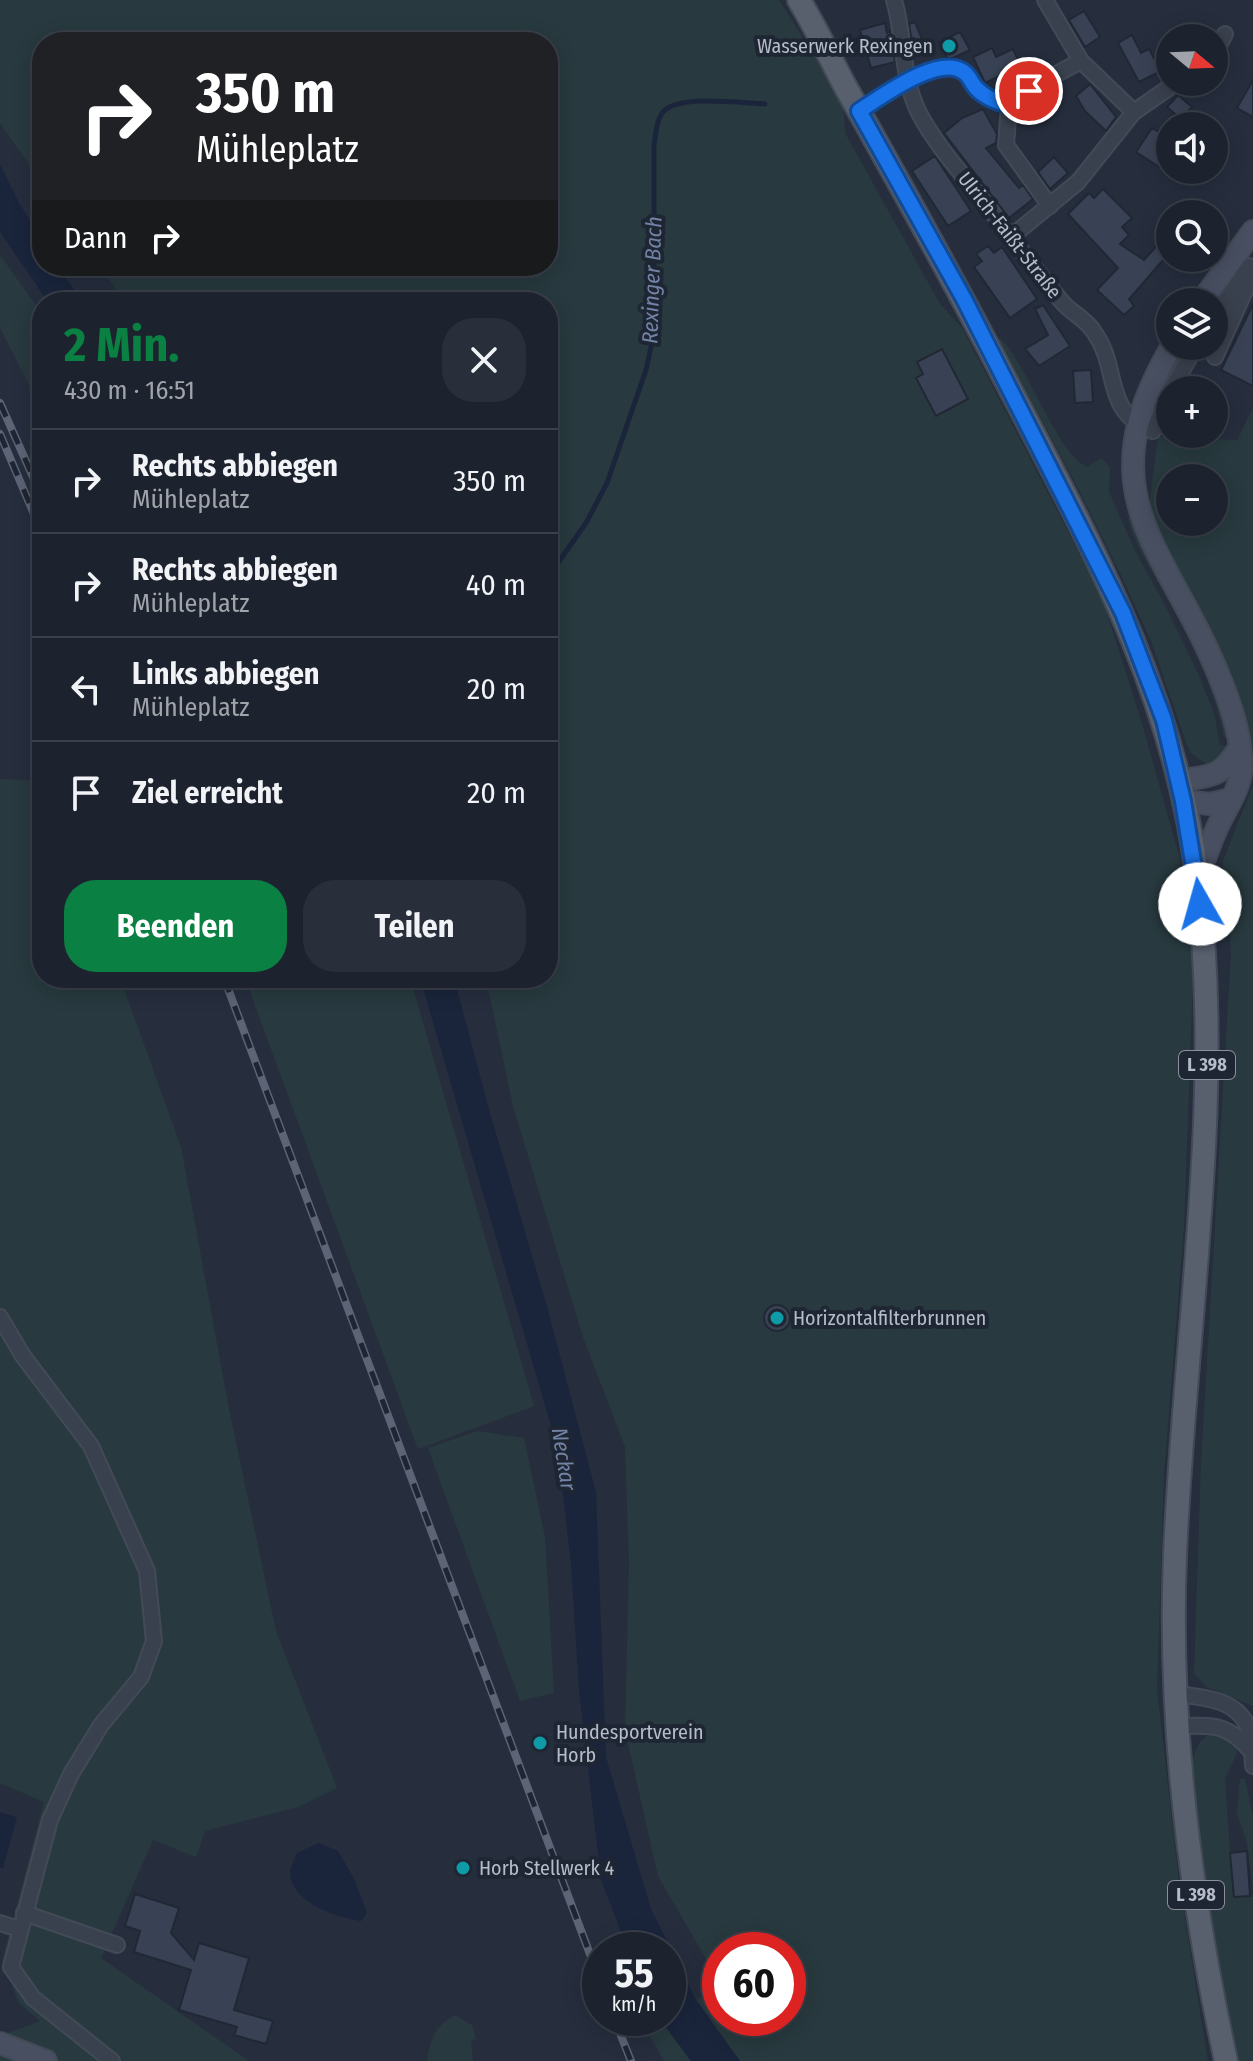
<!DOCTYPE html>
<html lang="de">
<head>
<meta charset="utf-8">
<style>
  body { margin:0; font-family:"Fira Sans Condensed",sans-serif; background:#292f3a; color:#f1f3f6; height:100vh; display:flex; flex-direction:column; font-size:30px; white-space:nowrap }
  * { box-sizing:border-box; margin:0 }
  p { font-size:26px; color:#a0a4aa }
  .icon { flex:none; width:44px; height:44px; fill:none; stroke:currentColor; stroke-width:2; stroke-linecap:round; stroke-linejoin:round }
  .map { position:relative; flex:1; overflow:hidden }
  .sheet { position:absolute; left:32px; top:292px; width:526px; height:696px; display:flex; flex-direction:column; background:#1c222e; border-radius:32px; box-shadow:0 4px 20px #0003,0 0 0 2px #3a3f4a }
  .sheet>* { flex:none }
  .banner { position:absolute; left:32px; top:32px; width:526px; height:244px; border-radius:32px; box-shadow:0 4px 20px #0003,0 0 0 2px #3a3f4a; background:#202124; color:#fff; overflow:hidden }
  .needle { width:52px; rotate:109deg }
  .buttons { position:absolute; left:1156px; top:24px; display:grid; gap:16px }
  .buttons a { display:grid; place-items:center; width:72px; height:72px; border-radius:50%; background:#1c222e; box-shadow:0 4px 20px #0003,0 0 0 2px #3a3f4a; font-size:40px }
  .speed { position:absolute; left:582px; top:1932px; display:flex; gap:16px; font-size:40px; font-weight:700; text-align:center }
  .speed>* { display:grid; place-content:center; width:104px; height:104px; border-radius:50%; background:#1c222e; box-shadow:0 4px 20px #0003,0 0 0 2px #3a3f4a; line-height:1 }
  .speed small { font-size:20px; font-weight:400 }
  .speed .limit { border:12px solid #d22; background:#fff; color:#111 }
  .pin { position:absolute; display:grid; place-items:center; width:68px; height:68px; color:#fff; margin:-34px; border:4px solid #fff; border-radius:50%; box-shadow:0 2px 8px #0007 }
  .me { position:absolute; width:88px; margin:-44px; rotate:353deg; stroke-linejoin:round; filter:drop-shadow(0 0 6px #0008) }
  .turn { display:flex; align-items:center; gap:28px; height:168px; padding:0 32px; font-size:36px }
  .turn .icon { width:104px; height:104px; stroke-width:2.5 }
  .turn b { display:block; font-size:56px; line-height:68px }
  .then { display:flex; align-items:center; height:76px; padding:0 32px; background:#0003; gap:16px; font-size:30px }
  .round { display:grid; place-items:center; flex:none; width:84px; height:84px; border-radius:32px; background:#292f3a }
  .summary { display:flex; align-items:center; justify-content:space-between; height:136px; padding:0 32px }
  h1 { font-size:48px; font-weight:700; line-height:60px; color:#0b8043 }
  .primary-button { display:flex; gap:16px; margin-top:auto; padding:16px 32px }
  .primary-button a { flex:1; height:92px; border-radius:32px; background:#0b8043; color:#fff; font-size:32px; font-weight:700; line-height:92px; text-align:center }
  .primary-button a+a { background:#292f3a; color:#f1f3f6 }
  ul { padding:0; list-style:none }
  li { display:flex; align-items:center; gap:24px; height:104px; padding:0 32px; border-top:2px solid #3a3f4a }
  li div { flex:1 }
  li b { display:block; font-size:30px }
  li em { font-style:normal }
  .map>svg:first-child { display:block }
</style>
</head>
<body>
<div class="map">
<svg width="1253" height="2061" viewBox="0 0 1253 2061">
  <rect width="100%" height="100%" fill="#262e3e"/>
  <path fill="#283a3f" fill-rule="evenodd" d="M0 0H779L843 100 845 133 940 304 962 328 1102 597 1143 727 1179 856 1194 948 1184 1227 1164 1474 1157 1689 1179 1882 1208 2061H740L696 2000 720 1986V2018H788V1950H720V1983L658 1876 625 1730 629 1564 625 1447 583 1337 513 1106 486 978H548V302H125L100 266H548V42H42V183L0 123Z
    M0 255 42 314V419L28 383 0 328Z
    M1000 338C1027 363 1057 454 1087 467L1102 458 1110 467 1109 492 1136 553 1165 605 1199 676 1214 713 1220 745 1228 746 1221 759 1206 764 1191 753 1187 745 1151 641 1121 575 1076 484 999 340Z
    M1253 408V748L1230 670 1165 551 1149 507 1158 437 1237 440ZM1170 478H1214V522H1170Z
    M1127 514 1203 655 1222 709 1229 738 1224 737C1215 688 1191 642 1167 598 1153 571 1133 544 1127 514Z
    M1253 776V1706L1207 1687 1194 1674 1201 1464 1231 954 1229 921 1221 885 1223 861 1253 785Z
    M0 779 42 781V978H120L181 1147 229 1409 276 1631 337 1788 298 1807 205 1831 196 1857 153 1840 101 1958 249 2061H0V2036L40 2021 19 2003 2 1961 44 1802 0 1783Z
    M245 978H410L534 1406 418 1449Z
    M477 1431 524 1438 545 1537 554 1693 520 1701 428 1448Z
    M1219 1731 1236 1742 1237 1753 1225 1779 1233 1898 1253 1896V2061H1236L1210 1917 1192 1766C1195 1748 1200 1735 1219 1731Z
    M1240 1779H1245L1253 1816V1890L1247 1843 1237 1813Z
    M455 2015 472 2025 476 2039 471 2040 473 2061H427C430 2039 436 2025 455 2015Z
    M640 2018H659L691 2061H664Z"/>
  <path fill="#1a253c" d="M0 164 19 203 42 240V266H58L82 302H48L0 232Z
    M420 978H454L488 1106 546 1303 596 1492 606 1757 651 1909 696 2000 740 2061H691L659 2018H668V1950H628L601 1880 579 1691 571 1564 558 1450Z
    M0 1812 17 1817 3 1868H0Z
    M319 1843 338 1851 354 1879 367 1913 361 1921C337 1918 290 1902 290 1872 291 1866 295 1858 297 1853Z"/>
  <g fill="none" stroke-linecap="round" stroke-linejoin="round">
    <path stroke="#1a253c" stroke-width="5" d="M548 577 586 523 607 483 646 370 654 333V145C656 134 656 118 665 110 683 95 742 103 765 104"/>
  </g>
  <path fill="#394254" stroke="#212835" stroke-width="2" d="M1084 11 1100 37 1085 47 1069 20Z
    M915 22 922 39 912 43 909 24Z
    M885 23 887 33 890 31 895 62 871 68 860 30Z
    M960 32 970 50 953 58H947L939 42Z
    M1132 35 1141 53 1149 49 1161 71 1139 82 1118 43Z
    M992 48 996 57 1013 49 1021 66 985 83 973 57Z
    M1253 80V117L1237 108Z
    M1090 84 1116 117 1106 131 1085 111 1076 96Z
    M1178 95 1192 107 1181 119 1167 107Z
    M983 109 997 134 996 143 986 148 1019 188 1023 185 1033 199 1009 218 944 133 962 118Z
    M1152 128 1170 139V154L1161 168 1136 152Z
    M935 156 971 211 948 226 912 171Z
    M1054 157 1068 173 1050 189 1038 172Z
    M1103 189 1132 218 1122 227 1129 235 1120 244 1144 260 1163 239 1170 245V252L1129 299 1134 306 1124 315 1097 290 1118 268 1068 214 1089 193 1094 198Z
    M988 246 994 253 1002 247 1037 299 1010 318 974 267 982 261 976 254Z
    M1253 304V386L1221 370Z
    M1043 305 1070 346 1039 366 1025 349 1048 335 1035 309Z
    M942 349 968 399 936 416 916 378 923 374 917 362Z
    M1091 370 1093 402 1075 403 1073 371Z
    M764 1318a13 13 0 1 1 26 0a13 13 0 1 1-26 0Z
    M1247 1851 1250 1896 1234 1897 1230 1853Z
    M135 1894 179 1908 171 1933 194 1960 199 1943 249 1958 234 2010 273 2021 266 2044 234 2035 237 2027 179 2010 191 1970 134 1952 140 1931 125 1926Z"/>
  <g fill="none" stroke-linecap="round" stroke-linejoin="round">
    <defs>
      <path id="street" d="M894 0C905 37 901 77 919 113 936 145 958 169 980 197 1008 232 1034 269 1063 303 1073 314 1086 319 1094 332 1121 369 1101 411 1153 431L1170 393
        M1045 0 1081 61 1134 112
        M1214 55 1225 34
        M1009 105 1049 78 1081 61
        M859 111C881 97 941 52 966 73 970 77 972 84 976 89 985 98 997 102 1009 105L1006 145 1050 206
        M1011 237 1078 182 1134 112 1177 82
        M1214 317 1248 268
        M1215 357 1248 284 1249 266
        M1171 390 1196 346
        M0 1317 23 1356 91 1446 147 1571 154 1641 141 1677 101 1725 71 1774 50 1820 11 1967 33 1998 112 2061
        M1175 1694C1204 1697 1241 1699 1250 1733 1253 1743 1252 1755 1253 1766
        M1177 1726C1213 1726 1226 1722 1251 1751
        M24 1913 117 1945
        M0 1923 19 1929"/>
      <path id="secondary" d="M1201 302 1253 231
        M1172 346C1082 499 1169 547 1222 683 1233 711 1243 742 1241 772 1239 791 1225 810 1217 828 1210 844 1204 861 1198 879
        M1179 781C1211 775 1220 779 1239 748
        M1183 801 1210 804 1231 799
        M0 2043 46 2061"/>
      <path id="primary" d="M799 0C816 28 830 58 845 86 900 184 955 282 1006 381 1091 544 1177 698 1198 884 1224 1106 1184 1333 1175 1555 1168 1725 1190 1895 1226 2061"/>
    </defs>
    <use href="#street" stroke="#434a57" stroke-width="18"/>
    <use href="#secondary" stroke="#434a57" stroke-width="24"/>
    <use href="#primary" stroke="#434a57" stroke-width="26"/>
    <use href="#street" stroke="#3a414e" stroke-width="14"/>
    <use href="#secondary" stroke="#484f61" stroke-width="20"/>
    <use href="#primary" stroke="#58606e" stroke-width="22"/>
    <defs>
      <path id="rail" d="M0 403 42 497
        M0 434 42 533
        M224 978 600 1981
        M588 1972 600 2001
        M614 2018 631 2061"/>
    </defs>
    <use href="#rail" stroke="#5c6475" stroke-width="8"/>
    <use href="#rail" stroke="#1f2633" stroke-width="5" stroke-dasharray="15" stroke-linecap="butt"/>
  </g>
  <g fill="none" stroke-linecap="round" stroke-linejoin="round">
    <defs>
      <path id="route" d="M1029 91 1009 105C997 102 985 98 976 88 972 84 970 77 965 73 941 52 881 97 859 111L964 299 1123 613 1164 720 1183 801 1200 904"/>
    </defs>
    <use href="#route" stroke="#114b97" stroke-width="20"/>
    <use href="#route" stroke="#1a73e8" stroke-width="14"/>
  </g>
  <g fill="#0f9aa8" stroke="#1f2633" stroke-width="3">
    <circle cx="949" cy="46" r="8"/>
    <circle cx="777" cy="1318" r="8"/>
    <circle cx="540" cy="1743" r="8"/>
    <circle cx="463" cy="1868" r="8"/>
  </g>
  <g text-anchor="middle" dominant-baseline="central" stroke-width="8" stroke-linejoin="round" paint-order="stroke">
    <g fill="#1f2633" stroke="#898f9c" stroke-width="2">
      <rect x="1179" y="1051" width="56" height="28" rx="6"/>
      <rect x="1168" y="1881" width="56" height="28" rx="6"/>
    </g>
    <g font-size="18" font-weight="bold" fill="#b6bcc9">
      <text x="1207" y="1065">L 398</text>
      <text x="1196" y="1895">L 398</text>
    </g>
    <g font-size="20" fill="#b6bcc9" stroke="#1f2633" text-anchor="start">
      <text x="933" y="46" text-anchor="end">Wasserwerk Rexingen</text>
      <text x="793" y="1318">Horizontalfilterbrunnen</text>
      <text x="556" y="1732">Hundesportverein<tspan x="556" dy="23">Horb</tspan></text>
      <text x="479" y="1868">Horb Stellwerk 4</text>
    </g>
    <g font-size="20" fill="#b6bcc9" stroke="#1f2633">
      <text transform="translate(1010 235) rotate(52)">Ulrich-Faißt-Straße</text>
    </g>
    <g font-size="22" font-style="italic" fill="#7283a6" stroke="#1f2633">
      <text transform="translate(652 280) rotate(-88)">Rexinger Bach</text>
      <text transform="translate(564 1459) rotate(81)">Neckar</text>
    </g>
  </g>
</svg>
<div class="buttons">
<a><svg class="needle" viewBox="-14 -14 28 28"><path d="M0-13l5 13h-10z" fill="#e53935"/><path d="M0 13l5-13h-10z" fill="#a0a4aa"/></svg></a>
<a><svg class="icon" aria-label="sound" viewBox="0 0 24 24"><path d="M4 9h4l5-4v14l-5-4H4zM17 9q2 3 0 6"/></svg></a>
<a><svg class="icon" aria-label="search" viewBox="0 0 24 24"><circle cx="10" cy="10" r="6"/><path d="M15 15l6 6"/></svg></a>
<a><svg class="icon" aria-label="layers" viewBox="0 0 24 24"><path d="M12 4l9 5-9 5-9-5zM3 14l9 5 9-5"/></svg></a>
<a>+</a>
<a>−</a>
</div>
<div class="speed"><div>55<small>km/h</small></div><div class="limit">60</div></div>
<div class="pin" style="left:1029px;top:91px;background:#d93025"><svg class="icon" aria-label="arrive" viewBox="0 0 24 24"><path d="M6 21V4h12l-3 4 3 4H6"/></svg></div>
<svg class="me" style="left:1200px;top:904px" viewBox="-20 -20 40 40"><circle r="19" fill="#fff"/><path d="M0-13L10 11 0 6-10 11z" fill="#1a73e8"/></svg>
<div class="banner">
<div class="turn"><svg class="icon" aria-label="right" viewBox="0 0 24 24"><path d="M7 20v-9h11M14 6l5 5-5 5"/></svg><div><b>350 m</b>Mühleplatz</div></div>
<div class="then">Dann<svg class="icon" aria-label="right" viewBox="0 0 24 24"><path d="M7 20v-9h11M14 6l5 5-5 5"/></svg></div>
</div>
<section class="sheet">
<div class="summary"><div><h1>2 Min.</h1><p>430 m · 16:51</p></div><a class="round"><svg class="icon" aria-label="close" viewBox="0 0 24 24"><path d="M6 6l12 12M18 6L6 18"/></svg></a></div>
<ul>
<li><svg class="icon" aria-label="right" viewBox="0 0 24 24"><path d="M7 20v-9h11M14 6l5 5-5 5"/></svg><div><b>Rechts abbiegen</b><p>Mühleplatz</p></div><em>350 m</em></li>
<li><svg class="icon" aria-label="right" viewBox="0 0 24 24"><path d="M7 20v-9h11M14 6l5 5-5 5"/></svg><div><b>Rechts abbiegen</b><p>Mühleplatz</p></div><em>40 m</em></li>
<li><svg class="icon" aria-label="left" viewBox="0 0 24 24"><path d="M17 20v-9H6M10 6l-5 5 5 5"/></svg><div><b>Links abbiegen</b><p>Mühleplatz</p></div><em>20 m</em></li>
<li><svg class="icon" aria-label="arrive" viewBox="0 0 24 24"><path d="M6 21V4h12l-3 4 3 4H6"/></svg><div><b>Ziel erreicht</b></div><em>20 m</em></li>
</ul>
<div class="primary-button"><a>Beenden</a><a>Teilen</a></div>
</section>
</div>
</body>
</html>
